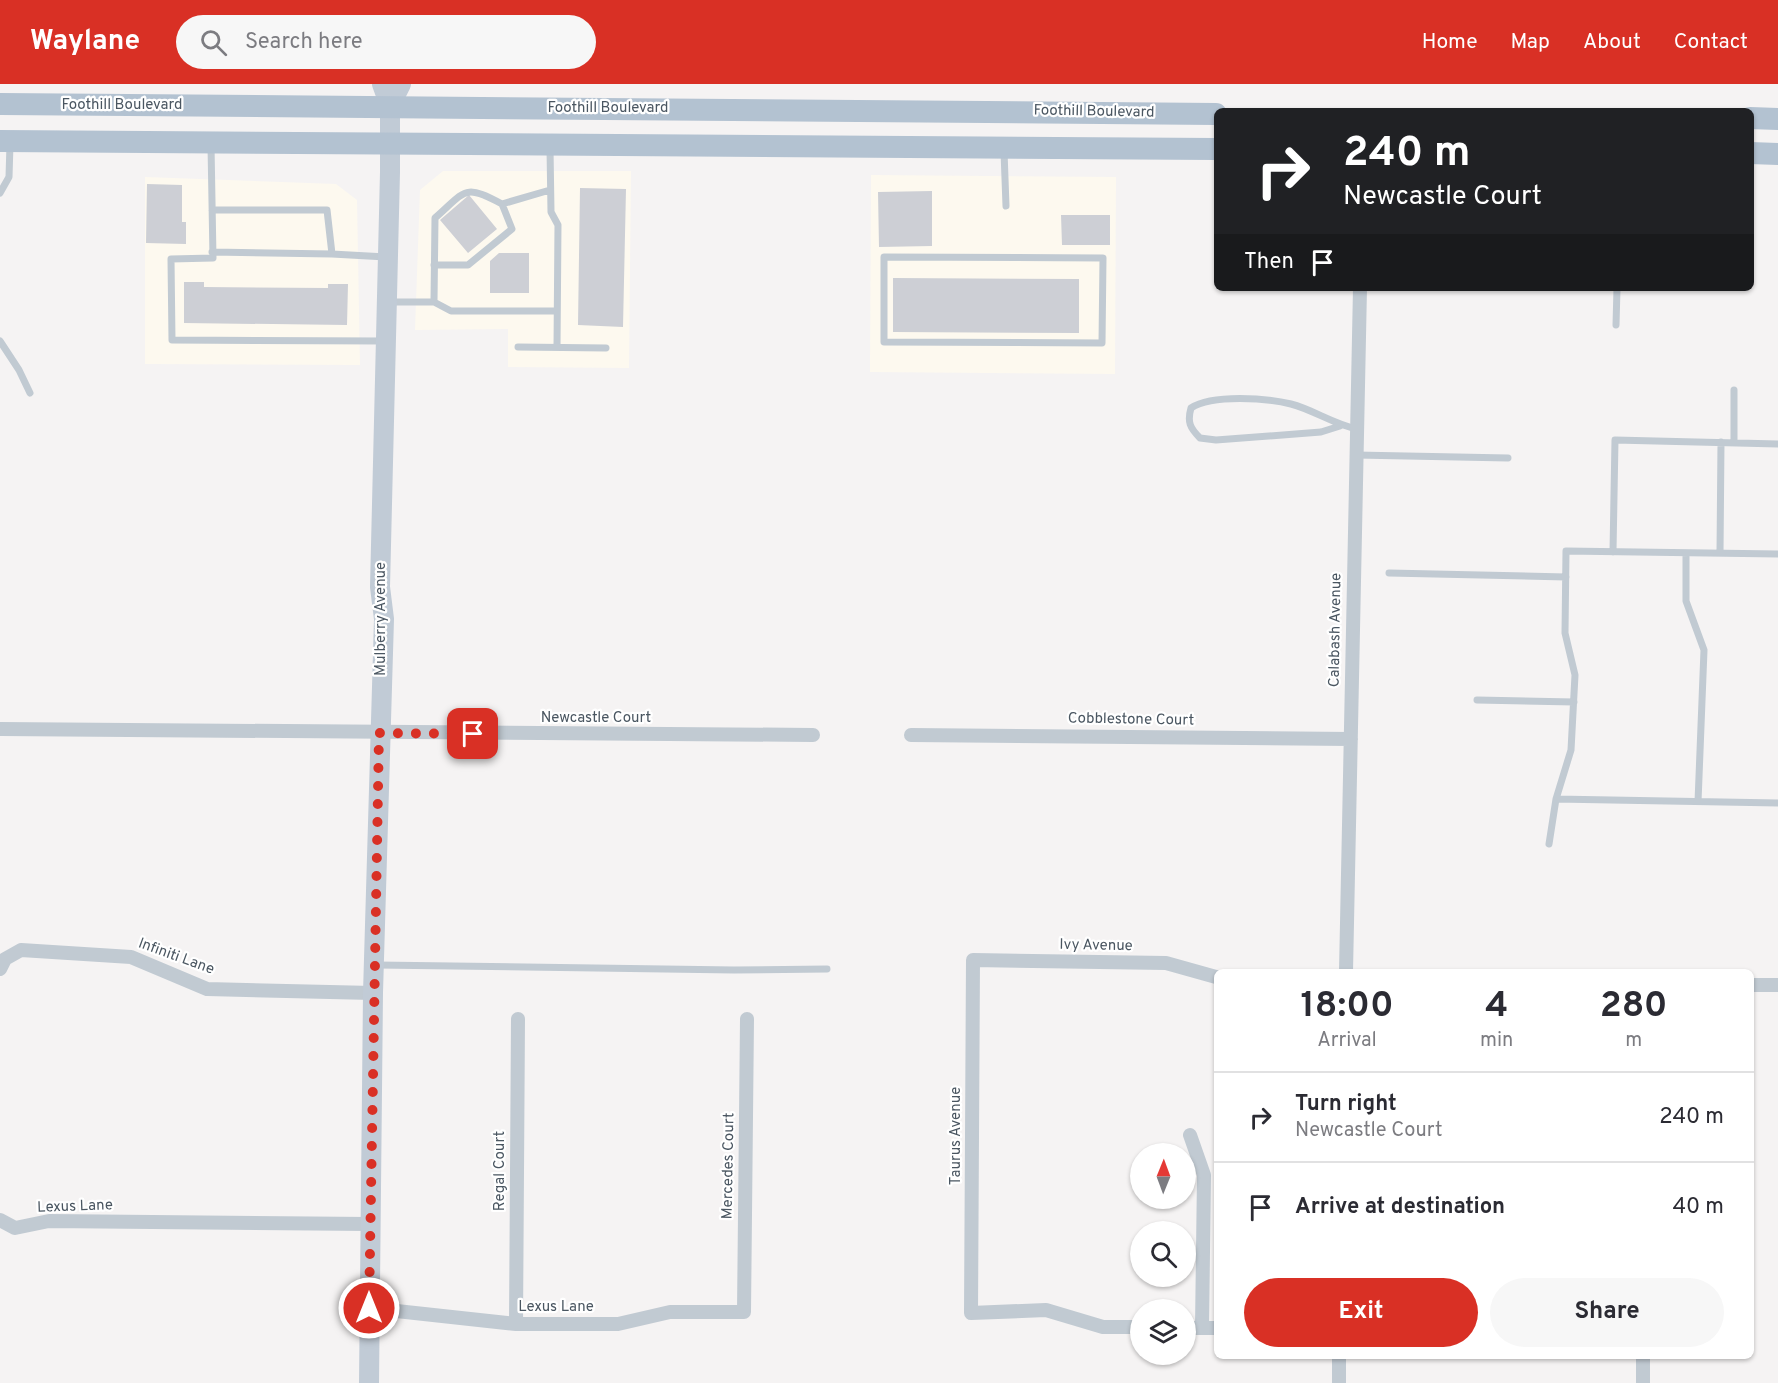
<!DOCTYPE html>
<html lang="en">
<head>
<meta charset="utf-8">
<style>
  body { margin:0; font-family:Overpass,sans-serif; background:#f7f7f7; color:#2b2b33; height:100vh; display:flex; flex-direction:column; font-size:22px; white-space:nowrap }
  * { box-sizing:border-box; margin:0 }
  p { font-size:20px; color:#7c7c81 }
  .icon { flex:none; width:33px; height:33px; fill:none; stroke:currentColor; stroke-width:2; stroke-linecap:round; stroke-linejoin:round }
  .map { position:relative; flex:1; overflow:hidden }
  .side { position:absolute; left:1214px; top:885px; width:540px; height:390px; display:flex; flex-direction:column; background:#fff; border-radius:9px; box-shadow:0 2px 4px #0004 }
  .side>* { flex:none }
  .banner { position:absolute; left:1214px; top:24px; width:540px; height:183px; border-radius:9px; box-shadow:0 2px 4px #0004; background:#202124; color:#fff; overflow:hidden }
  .needle { width:39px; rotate:1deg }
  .tools { position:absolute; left:1130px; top:1059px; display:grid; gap:12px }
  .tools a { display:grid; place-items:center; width:66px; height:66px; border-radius:50%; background:#fff; box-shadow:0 2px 4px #0004; font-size:30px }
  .pin { position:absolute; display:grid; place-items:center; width:51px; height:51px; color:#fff; margin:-26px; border-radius:12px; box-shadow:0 3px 9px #0006 }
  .me { position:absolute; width:66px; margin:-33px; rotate:0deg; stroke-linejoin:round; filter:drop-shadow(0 0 4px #0008) }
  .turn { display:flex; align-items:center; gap:21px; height:126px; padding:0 30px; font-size:27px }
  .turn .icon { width:78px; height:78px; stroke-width:2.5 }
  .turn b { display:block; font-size:42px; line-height:51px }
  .then { display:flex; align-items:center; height:57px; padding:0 30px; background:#0003; gap:12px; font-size:22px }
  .eta { display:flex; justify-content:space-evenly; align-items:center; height:102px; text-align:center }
  .eta b { font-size:36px; font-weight:700; line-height:42px }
  .cta { display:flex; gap:12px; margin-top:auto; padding:12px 30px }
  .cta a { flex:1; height:69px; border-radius:36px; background:#d93025; color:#fff; font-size:24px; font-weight:700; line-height:69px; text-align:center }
  .cta a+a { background:#f7f7f7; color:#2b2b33 }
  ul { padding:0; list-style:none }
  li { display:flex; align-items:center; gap:18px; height:90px; padding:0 30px; border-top:2px solid #e1e1e2 }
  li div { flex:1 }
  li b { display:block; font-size:22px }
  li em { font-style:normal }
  header { display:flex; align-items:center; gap:36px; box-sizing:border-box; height:84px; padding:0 30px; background:#d93025; color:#fff }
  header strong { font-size:28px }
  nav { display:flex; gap:33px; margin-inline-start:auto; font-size:21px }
  .search { width:420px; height:54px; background:#f7f7f7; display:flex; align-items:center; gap:15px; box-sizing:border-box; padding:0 21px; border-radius:33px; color:#7c7c81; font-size:22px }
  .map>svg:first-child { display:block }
</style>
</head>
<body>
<header>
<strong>Waylane</strong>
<div class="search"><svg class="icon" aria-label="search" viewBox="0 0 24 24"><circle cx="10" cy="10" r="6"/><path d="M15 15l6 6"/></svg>Search here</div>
<nav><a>Home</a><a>Map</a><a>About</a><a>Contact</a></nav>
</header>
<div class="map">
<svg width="1778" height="1299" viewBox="0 0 1778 1299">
  <rect width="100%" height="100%" fill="#f5f3f3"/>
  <path fill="#fdf9ef" d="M443 87H631L629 284 508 283V245L415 246 420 106Z
    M871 91 1116 93 1115 290 870 288Z
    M145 93 336 100 357 116 360 281 145 280Z"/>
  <path fill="#cdcfd5" d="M147 100 182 101V138H186V160L146 159Z
    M580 104 626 105 623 243 578 241Z
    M932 107V162L879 163 878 108Z
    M469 111 497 145 468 169 440 136Z
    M1061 131H1110V161H1062Z
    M499 169H529V209H490V177Z
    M893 194 1079 195V249L893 248Z
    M184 198H204V203L328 204V200H348L347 241 184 239Z"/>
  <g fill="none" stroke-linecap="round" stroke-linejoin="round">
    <path stroke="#c1cad2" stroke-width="7" d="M211 61 213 174 171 175 172 256 383 257
      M550 64 551 128 558 141 557 263
      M1004 67 1006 122
      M0 109 9 93 10 60
      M212 126H327L332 170 212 168
      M332 170 386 173
      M884 173 1103 174 1102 259 884 258Z
      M434 181H468L512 145 502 120
      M388 218H434L435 134C466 107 463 99 502 120L550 106
      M434 218 451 227H557
      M1616 241 1617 204
      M0 257 19 286 30 309
      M518 263 606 264
      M1734 306V359
      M1340 342 1321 348 1216 356 1200 354C1190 344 1187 338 1191 324 1212 310 1267 314 1291 320 1314 326 1333 340 1357 345
      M1356 371 1508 374
      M1613 468 1615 356 1778 360
      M1686 469V517L1704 566 1698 718
      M1720 469 1721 358
      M1389 489 1566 493
      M1477 616 1574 618
      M1556 715 1778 719
      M1549 760 1556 715 1571 666 1575 591 1565 549 1566 467 1778 470
      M377 881 734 886 827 885"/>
    <path stroke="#c1cad2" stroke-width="14" d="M0 645 813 651
      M911 651 1351 655
      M0 885 5 875 21 866 131 873 207 905 373 909
      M1346 888 1360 204
      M1750 901H1778
      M1190 1051 1204 1091 1202 1244
      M0 1136 15 1144 49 1137 369 1140
      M369 1224 516 1240H618L670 1228H744L747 935
      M516 1240 518 935
      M1140 1243H1103L1046 1226 971 1229 973 876 1166 879 1216 893
      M1185 1244H1216
      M1339 1299V1272
      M1643 1299V1272"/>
    <path stroke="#c1cbd6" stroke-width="20" d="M390 22 401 0
      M369 1299 373 909 384 535 380 503 390 88V22L382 0"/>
    <path stroke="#b3c2d1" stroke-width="22" d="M0 20 1216 30
      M1750 34 1778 35
      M0 57 1216 65
      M1750 69 1778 70"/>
  </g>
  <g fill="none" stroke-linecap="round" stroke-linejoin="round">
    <path stroke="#d93025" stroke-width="10" stroke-dasharray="0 18" d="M369 1224 379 649 473 650"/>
  </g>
  <g text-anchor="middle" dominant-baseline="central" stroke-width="4.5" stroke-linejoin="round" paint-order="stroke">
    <g font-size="15" fill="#4a5661" stroke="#fff">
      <text x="122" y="21">Foothill Boulevard</text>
      <text x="608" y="24">Foothill Boulevard</text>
      <text transform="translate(1094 28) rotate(1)">Foothill Boulevard</text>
      <text transform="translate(381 535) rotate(-90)">Mulberry Avenue</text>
      <text transform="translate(1336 546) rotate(-89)">Calabash Avenue</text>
      <text x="596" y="634">Newcastle Court</text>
      <text transform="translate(1131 636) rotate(1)">Cobblestone Court</text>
      <text transform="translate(1096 862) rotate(1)">Ivy Avenue</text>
      <text transform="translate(176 873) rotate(20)">Infiniti Lane</text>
      <text transform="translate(956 1052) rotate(-90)">Taurus Avenue</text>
      <text transform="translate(729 1082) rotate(-89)">Mercedes Court</text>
      <text transform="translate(500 1087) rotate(-90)">Regal Court</text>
      <text transform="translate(75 1123) rotate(-2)">Lexus Lane</text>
      <text x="556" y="1223">Lexus Lane</text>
    </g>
  </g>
</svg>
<div class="tools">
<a><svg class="needle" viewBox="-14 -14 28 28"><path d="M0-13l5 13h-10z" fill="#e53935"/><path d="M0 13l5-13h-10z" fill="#7c7c81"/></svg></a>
<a><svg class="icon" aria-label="search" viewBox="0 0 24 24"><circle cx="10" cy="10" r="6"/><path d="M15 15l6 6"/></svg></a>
<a><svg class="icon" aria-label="layers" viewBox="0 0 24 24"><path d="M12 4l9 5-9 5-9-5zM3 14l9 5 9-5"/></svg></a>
</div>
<div class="pin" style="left:473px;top:650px;background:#d93025"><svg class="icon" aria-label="arrive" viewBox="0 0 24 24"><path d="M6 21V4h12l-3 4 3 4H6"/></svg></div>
<svg class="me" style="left:369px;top:1224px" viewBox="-20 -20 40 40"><circle r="17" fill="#d93025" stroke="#fff" stroke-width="3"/><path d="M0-11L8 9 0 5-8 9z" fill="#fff"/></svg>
<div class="banner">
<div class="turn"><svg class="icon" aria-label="right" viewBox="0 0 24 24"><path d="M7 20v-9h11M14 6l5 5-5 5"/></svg><div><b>240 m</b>Newcastle Court</div></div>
<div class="then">Then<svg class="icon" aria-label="arrive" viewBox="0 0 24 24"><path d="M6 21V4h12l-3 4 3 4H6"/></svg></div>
</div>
<section class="side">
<div class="eta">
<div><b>18:00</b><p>Arrival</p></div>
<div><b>4</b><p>min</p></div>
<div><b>280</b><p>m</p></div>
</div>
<ul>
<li><svg class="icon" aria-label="right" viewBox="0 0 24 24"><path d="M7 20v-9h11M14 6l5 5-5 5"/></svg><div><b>Turn right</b><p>Newcastle Court</p></div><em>240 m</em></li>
<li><svg class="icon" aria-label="arrive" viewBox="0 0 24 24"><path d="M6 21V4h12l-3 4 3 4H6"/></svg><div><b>Arrive at destination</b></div><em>40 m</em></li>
</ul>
<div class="cta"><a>Exit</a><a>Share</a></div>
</section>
</div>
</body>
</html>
